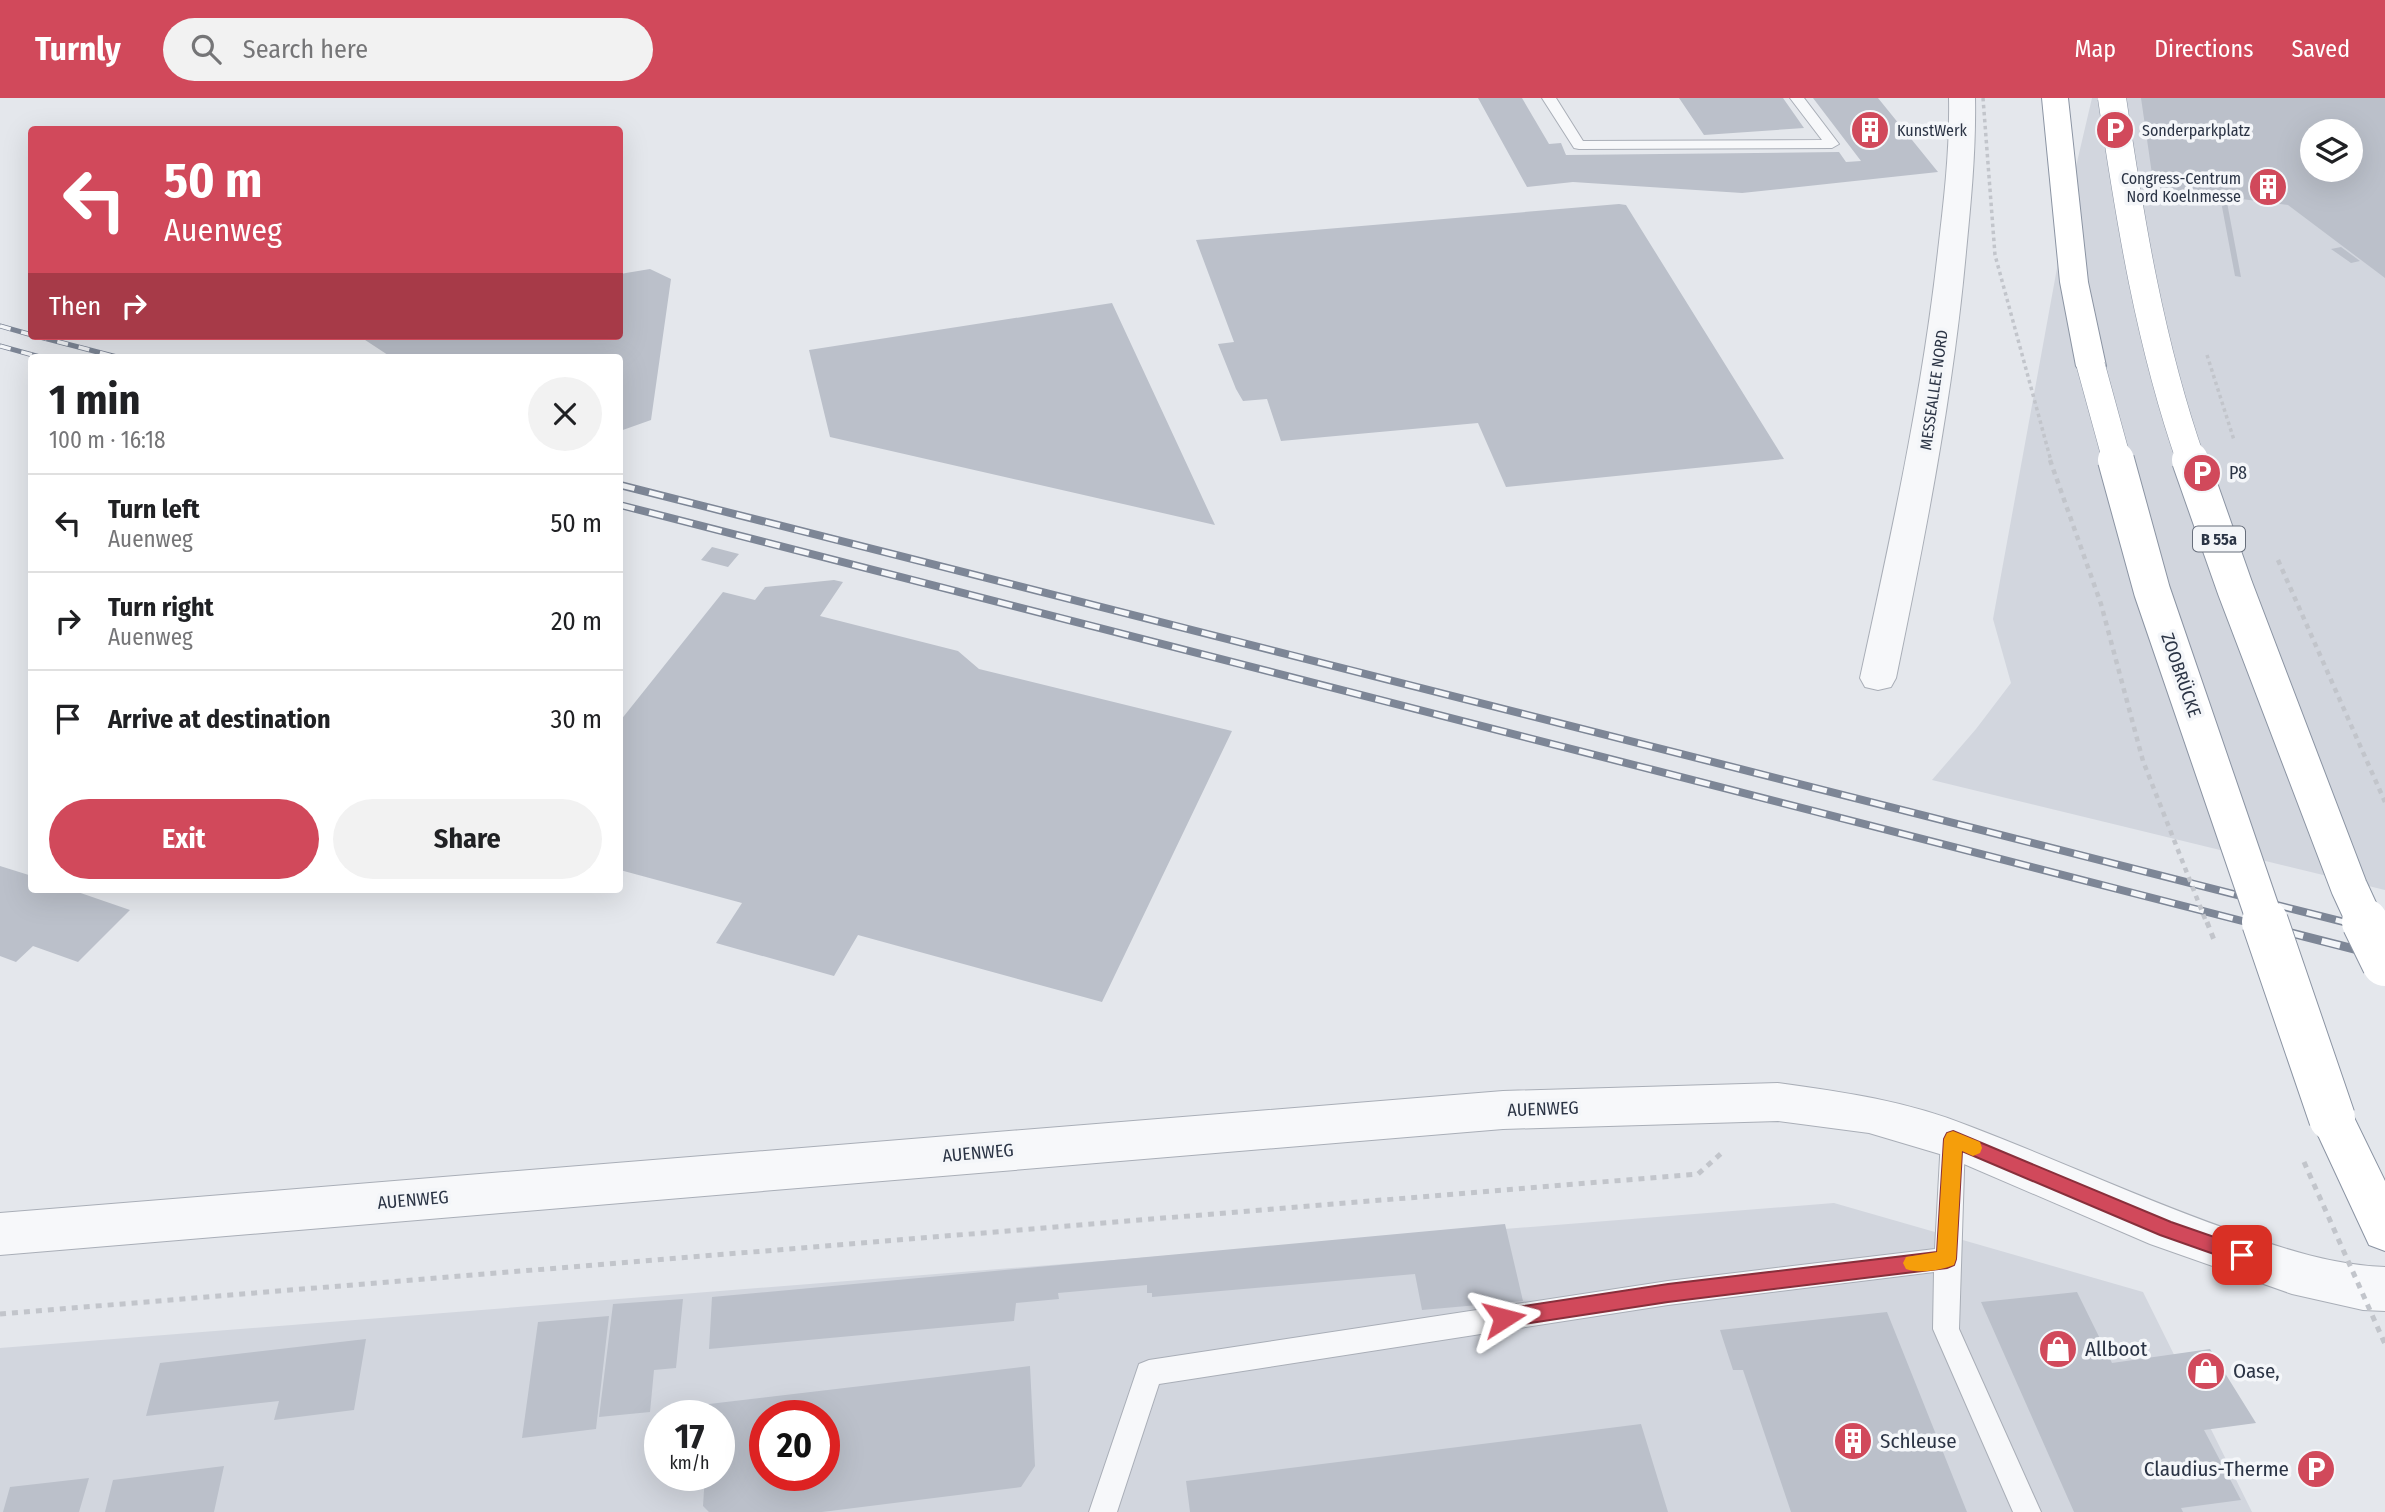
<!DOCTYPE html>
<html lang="en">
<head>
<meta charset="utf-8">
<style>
  body { margin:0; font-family:"Fira Sans Condensed",sans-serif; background:#f2f2f2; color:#202124; height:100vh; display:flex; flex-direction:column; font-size:26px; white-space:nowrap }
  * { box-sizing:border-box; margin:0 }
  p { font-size:23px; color:#757577 }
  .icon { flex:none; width:38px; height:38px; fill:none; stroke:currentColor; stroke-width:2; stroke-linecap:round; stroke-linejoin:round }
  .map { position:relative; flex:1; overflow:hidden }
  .details { position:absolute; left:28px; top:256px; width:595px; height:539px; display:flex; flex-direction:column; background:#fff; border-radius:7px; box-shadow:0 7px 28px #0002 }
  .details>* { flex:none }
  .top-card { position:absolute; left:28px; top:28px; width:595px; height:214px; border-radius:7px; box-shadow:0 7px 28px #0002; background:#d1495b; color:#fff; overflow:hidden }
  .tools { position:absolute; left:2300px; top:21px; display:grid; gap:14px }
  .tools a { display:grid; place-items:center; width:63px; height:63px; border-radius:50%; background:#fff; box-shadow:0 7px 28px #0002; font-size:35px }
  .speed { position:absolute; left:644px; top:1302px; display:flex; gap:14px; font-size:35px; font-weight:700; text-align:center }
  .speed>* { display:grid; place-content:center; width:91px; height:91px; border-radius:50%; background:#fff; box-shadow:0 7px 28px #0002; line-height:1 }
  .speed small { font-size:18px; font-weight:400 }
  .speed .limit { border:10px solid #d22; background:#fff; color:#111 }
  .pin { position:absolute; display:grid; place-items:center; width:60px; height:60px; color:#fff; margin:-30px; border-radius:14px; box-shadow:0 4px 10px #0006 }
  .me { position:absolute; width:77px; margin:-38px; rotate:81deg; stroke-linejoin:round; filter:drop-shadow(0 0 5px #0008) }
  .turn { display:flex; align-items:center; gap:24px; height:147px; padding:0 21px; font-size:32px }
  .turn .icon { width:91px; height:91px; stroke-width:2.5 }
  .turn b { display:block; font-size:49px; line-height:60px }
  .then { display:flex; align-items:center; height:66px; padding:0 21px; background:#0003; gap:14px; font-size:26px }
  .round { display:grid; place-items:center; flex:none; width:74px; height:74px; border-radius:37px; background:#f2f2f2 }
  .headline { display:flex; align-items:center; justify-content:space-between; height:119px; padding:0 21px }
  h1 { font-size:42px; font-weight:700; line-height:52px }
  .primary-button { display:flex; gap:14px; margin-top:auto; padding:14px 21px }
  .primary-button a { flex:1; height:80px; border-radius:42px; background:#d1495b; color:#fff; font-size:28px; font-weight:700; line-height:80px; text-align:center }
  .primary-button a+a { background:#f2f2f2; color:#202124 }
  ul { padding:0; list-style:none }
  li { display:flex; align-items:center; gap:21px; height:98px; padding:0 21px; border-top:2px solid #e0e0e0 }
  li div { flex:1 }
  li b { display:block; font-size:26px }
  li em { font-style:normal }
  header { display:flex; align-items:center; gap:42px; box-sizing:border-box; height:98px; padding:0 35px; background:#d1495b; color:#fff }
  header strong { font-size:33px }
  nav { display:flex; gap:38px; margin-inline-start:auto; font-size:24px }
  .search { width:490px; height:63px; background:#f2f2f2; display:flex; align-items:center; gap:18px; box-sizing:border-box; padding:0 24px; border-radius:38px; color:#757577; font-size:26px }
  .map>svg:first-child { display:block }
</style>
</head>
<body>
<header>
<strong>Turnly</strong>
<div class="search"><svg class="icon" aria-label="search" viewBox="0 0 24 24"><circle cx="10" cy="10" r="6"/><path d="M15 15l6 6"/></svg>Search here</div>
<nav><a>Map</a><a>Directions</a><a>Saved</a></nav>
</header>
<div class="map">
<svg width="2385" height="1414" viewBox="0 0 2385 1414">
  <rect width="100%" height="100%" fill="#e4e7ec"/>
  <path fill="#d2d6de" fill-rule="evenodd" d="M2092 0H2385V792L1932 682 1976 631 2011 585 1993 521 2074 77ZM2312 33H2350V72H2312Z
    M1834 1105 2143 1194 2252 1414H0V1250ZM660 1318H719V1377H660ZM765 1318H824V1377H765Z"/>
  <path fill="#bbc0ca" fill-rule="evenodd" d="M1478 0H1522L1549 46 1561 45 1566 57 1839 54 1846 64 1861 63 1813 0H1878L1938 74 1742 95 1573 84 1527 89Z
    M1679 0H1783L1804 30 1704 37Z
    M2141 0H2385V180L2288 107 2226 99 2241 179 2235 178 2220 98 2154 90ZM2312 33H2350V72H2312Z
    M1619 106 1626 107 1784 361 1506 389 1478 325 1281 343 1267 301 1243 303 1236 291 1218 246 1234 244 1196 142Z
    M2341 149 2360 163 2351 165 2331 151Z
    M650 171 671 181 651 322 620 333V259H391L359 238H620V176Z
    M1112 205 1215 427 830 339 809 252Z
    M712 449 739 456 728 469 701 462Z
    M834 482 843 484 820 518 958 553 979 571 1232 633 1102 904 858 837 834 878 716 845 742 805 620 772V623L723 494 755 502 765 489Z
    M0 768 32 778V791H69L130 812 78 864 33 848 16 864 0 858Z
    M1505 1126 1523 1203 1422 1212 1415 1176 1152 1199V1195H1147V1187L1058 1195 1059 1201 1016 1205 1014 1223 709 1251 712 1199Z
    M2077 1194 2112 1265 2210 1251 2256 1325 2204 1332 2241 1402 2181 1410 2183 1414H2074L1981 1204Z
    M683 1201 676 1270 654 1272 650 1314 599 1319 613 1206Z
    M1887 1214 1967 1414H1791L1743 1272H1733L1720 1232Z
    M609 1218 596 1331 522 1340 538 1224Z
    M366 1241 354 1312 274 1322 279 1303 146 1318 160 1265Z
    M1030 1268 1035 1368 1021 1389 822 1414H709L703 1408 705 1377H719V1318H708L709 1306ZM765 1318H824V1377H765Z
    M1641 1326 1668 1414H1190L1186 1383Z
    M224 1368 214 1414H105L113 1382Z
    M89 1380 79 1414H3L10 1389Z"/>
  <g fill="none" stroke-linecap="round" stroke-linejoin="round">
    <defs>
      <path id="service" d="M1542 0H1556L1583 43 1822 42 1790 0H1804L1839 46 1832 50 1579 51 1574 50Z
        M1953 1031 1962 1034 1965 1041 1959 1231 2041 1414H2013L1933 1231 1934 1174 1668 1207 1159 1286 1117 1414H1089L1139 1266 1149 1262 1668 1183 1935 1151 1941 1041 1944 1034Z"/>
      <path id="minor" d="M1949 0H1975C1976 52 1971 103 1966 154 1953 298 1925 439 1896 580L1891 589 1878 592 1865 589 1860 580C1891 438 1922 297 1938 153 1944 102 1950 52 1949 0Z"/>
      <path id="tertiary" d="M1778 985C1844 994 1907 1003 1969 1028 2059 1062 2145 1103 2236 1134 2284 1151 2333 1167 2385 1169V1213L2363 1212 2292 1196 2150 1146 1943 1057 1869 1035 1778 1023 1503 1031 0 1157V1115L1503 993Z"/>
      <path id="trunk" d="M2042 0H2068L2088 184 2106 268 2102 274 2091 277 2080 274 2076 268 2060 184Z
        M2332 1001 2348 1007 2385 1083V1153L2369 1147 2310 1020 2316 1007Z"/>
    </defs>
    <use href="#service" stroke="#a9aeb7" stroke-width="2"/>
    <use href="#minor" stroke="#a9aeb7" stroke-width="2"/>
    <use href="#tertiary" stroke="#a9aeb7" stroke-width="2"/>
    <use href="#trunk" stroke="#8b94a3" stroke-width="2"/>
    <path stroke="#c2c5cb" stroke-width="3.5" stroke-dasharray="3.5 3.5" stroke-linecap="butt" d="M2207 257 2234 342"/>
    <path stroke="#c2c5cb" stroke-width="4.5" stroke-dasharray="5 5" stroke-linecap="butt" d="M2278 462 2385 704"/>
    <path stroke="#c2c5cb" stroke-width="5" stroke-dasharray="6 6" stroke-linecap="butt" d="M0 1216 1698 1076 1724 1053"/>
    <use href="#service" fill="#f7f8fa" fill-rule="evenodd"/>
    <use href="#minor" fill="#f7f8fa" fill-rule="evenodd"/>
    <use href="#tertiary" fill="#f7f8fa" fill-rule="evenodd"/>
    <use href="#trunk" fill="#fff" fill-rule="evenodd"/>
    <defs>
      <path id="rail-far2" d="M0 228 32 237
        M36 238 117 259
        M0 248 40 259"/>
      <path id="rail-far1" d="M620 387 2352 826
        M620 407 2254 826"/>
      <path id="rail" d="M2248 824 2385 859
        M2345 824 2385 834"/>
    </defs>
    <use href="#rail-far2" stroke="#7d8696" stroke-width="5"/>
    <use href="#rail-far1" stroke="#7d8696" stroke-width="8"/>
    <use href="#rail" stroke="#7d8696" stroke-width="9"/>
    <use href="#rail-far2" stroke="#f4f6f9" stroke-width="3.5" stroke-dasharray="11" stroke-linecap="butt"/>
    <use href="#rail-far1" stroke="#f4f6f9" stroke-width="5" stroke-dasharray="15" stroke-linecap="butt"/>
    <use href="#rail" stroke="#f4f6f9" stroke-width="6" stroke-dasharray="19" stroke-linecap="butt"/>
    <defs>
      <path id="trunk-bridge-far2" d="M2112 0C2130 122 2150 246 2191 363
        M2091 268 2117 363"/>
      <path id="trunk-bridge-far1" d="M2116 362 2152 493 2266 826
        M2190 362 2235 490 2349 789 2366 826"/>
      <path id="trunk-bridge" d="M2265 824 2332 1020
        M2365 824 2385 865"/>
    </defs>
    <use href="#trunk-bridge-far2" stroke="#8b94a3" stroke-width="29" stroke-linecap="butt"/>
    <use href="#trunk-bridge-far1" stroke="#8b94a3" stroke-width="38" stroke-linecap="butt"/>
    <use href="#trunk-bridge" stroke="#8b94a3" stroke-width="48" stroke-linecap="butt"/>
    <path stroke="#c2c5cb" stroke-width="3.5" stroke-dasharray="3.5 3.5" stroke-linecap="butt" d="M1983 0 1995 157 2051 363"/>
    <path stroke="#c2c5cb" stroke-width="4.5" stroke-dasharray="5 5" stroke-linecap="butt" d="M2050 362 2101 506 2143 663 2207 826"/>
    <path stroke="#c2c5cb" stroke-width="5" stroke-dasharray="6 6" stroke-linecap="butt" d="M2207 824 2214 842
      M2304 1064 2385 1246"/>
    <use href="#trunk-bridge-far2" stroke="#fff" stroke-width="28"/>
    <use href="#trunk-bridge-far1" stroke="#fff" stroke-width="36"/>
    <use href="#trunk-bridge" stroke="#fff" stroke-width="46"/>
  </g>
  <path fill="#d1495b" stroke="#882f3b" stroke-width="2" d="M1953 1033 2171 1124 2249 1151 2252 1157 2249 1164 2242 1166 2160 1137 1962 1053 1956 1161 1954 1167 1947 1170 1668 1204 1504 1229 1497 1227 1494 1220 1497 1214 1504 1211 1668 1186 1937 1154 1944 1041 1947 1035Z"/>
  <path fill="#f59e0b" d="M1953 1033 1980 1044 1982 1050 1980 1055 1973 1058 1962 1053 1956 1161 1954 1167C1941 1172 1919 1176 1906 1171L1903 1165 1906 1159 1937 1154 1944 1041 1947 1035Z"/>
  <defs>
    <symbol id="building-disc" viewBox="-11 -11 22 22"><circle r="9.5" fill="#d1495b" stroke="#f4f6f9"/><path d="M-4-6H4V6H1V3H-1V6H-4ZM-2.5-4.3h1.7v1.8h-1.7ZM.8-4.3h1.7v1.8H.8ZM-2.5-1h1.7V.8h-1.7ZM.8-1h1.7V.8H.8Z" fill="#fff"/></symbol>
    <symbol id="parking-disc" viewBox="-11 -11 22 22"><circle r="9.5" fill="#d1495b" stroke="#f4f6f9"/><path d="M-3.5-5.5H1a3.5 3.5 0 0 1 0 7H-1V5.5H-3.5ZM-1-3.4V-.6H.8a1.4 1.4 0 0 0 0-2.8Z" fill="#fff"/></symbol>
    <symbol id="shop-disc" viewBox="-11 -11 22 22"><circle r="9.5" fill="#d1495b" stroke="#f4f6f9"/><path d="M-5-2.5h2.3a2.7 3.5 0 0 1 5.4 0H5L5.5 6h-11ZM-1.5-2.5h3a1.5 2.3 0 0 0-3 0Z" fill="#fff"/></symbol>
  </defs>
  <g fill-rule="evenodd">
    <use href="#building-disc" x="1848" y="10" width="44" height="44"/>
    <use href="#parking-disc" x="2093" y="10" width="44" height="44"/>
    <use href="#building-disc" x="2246" y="67" width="44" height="44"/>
    <use href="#parking-disc" x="2180" y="353" width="44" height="44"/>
    <use href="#shop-disc" x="2036" y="1229" width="44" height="44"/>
    <use href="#shop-disc" x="2184" y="1251" width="44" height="44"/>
    <use href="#building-disc" x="1831" y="1321" width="44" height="44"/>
    <use href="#parking-disc" x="2294" y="1349" width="44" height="44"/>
  </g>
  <g text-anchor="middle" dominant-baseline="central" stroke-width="7" stroke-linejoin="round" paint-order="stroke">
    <g font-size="16" fill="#2b3445" stroke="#f4f6f9" text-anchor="start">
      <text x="1897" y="32">KunstWerk</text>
      <text x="2142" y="32">Sonderparkplatz</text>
      <text x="2241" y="80" text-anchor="end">Congress-Centrum<tspan x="2241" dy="18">Nord Koelnmesse</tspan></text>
    </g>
    <g font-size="16" fill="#2b3445" stroke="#f4f6f9">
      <text transform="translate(1934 292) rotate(-82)">MESSEALLEE NORD</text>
    </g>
    <rect fill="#f4f6f9" stroke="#676e7b" stroke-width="2" x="2193" y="428.5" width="52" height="25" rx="5"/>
    <g font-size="16" font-weight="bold" fill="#2b3445">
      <text x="2219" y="441">B 55a</text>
    </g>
    <g font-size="18" fill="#2b3445" stroke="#f4f6f9" text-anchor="start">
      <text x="2229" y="375">P8</text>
    </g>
    <g font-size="18" fill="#2b3445" stroke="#f4f6f9">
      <text transform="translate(2181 577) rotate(71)">ZOOBRÜCKE</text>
      <text transform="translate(1543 1011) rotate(-2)">AUENWEG</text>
      <text transform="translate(978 1055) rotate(-5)">AUENWEG</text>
      <text transform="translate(413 1102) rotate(-5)">AUENWEG</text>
    </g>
    <g font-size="21" fill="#2b3445" stroke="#f4f6f9" text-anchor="start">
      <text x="2085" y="1251">Allboot</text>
      <text x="2233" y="1273">Oase,</text>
      <text x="1880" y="1343">Schleuse</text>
      <text x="2289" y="1371" text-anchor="end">Claudius-Therme</text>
    </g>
  </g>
</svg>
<div class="tools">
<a><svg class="icon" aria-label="layers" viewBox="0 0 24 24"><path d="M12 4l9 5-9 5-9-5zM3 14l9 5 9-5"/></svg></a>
</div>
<div class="speed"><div>17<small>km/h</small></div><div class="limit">20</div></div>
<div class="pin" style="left:2242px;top:1157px;background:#d93025"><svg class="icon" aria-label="arrive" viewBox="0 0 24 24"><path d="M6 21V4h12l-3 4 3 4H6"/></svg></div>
<svg class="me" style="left:1504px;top:1220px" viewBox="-20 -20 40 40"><path d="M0-17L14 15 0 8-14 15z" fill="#d1495b" stroke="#fff" stroke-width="4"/></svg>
<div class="top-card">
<div class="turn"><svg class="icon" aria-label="left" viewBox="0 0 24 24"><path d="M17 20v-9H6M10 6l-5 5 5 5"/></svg><div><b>50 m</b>Auenweg</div></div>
<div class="then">Then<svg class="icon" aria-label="right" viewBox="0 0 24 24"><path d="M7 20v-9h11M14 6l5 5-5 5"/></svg></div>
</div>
<section class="details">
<div class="headline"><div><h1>1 min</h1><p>100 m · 16:18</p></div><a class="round"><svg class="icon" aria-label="close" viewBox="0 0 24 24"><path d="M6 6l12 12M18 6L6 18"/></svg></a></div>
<ul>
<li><svg class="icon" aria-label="left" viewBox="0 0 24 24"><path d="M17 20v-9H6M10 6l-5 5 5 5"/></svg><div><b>Turn left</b><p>Auenweg</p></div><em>50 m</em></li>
<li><svg class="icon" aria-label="right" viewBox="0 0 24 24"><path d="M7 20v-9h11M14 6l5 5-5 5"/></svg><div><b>Turn right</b><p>Auenweg</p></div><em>20 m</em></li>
<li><svg class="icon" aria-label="arrive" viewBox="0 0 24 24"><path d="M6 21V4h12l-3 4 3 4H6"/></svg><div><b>Arrive at destination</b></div><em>30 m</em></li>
</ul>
<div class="primary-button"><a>Exit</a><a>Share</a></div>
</section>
</div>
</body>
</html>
